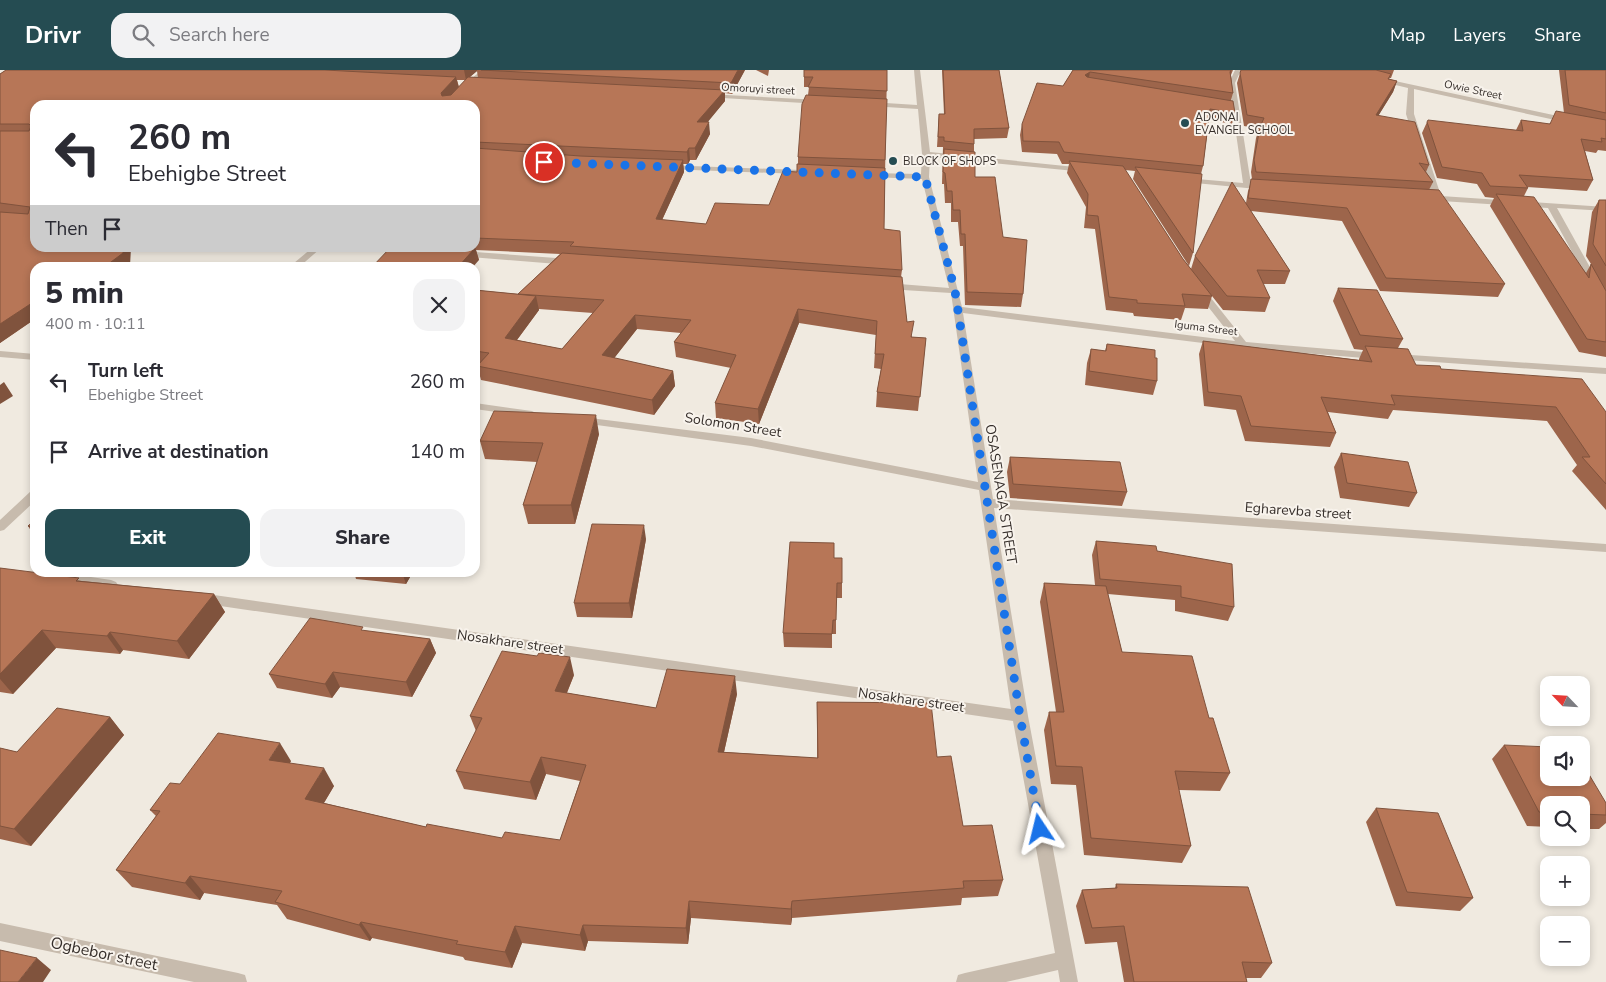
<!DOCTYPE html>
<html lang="en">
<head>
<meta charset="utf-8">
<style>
  body { margin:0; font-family:"Nunito Sans",sans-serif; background:#f2f2f3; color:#2b2b33; height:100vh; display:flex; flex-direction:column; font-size:19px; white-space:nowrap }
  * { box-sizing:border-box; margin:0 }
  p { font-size:16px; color:#7c7c81 }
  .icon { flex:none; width:28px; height:28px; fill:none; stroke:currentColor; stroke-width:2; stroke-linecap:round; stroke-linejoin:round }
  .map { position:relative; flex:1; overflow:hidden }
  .drawer { position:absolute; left:30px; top:192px; width:450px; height:315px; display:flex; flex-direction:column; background:#fff; border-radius:15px; box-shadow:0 2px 8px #0003 }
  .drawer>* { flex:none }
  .banner { position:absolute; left:30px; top:30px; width:450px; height:152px; border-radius:15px; box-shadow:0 2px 8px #0003; background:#fff; color:#2b2b33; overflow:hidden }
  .needle { width:32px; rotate:295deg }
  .controls { position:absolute; left:1540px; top:606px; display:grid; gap:10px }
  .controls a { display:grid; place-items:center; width:50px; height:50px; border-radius:10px; background:#fff; box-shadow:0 2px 8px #0003; font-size:25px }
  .pin { position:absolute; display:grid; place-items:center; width:42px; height:42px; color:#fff; margin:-21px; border:2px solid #fff; border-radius:50%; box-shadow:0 1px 5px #0007 }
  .me { position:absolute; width:55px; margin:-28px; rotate:350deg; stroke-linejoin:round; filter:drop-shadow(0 0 4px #0008) }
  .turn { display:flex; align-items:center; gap:18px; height:105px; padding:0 15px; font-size:22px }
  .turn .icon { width:65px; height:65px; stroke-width:2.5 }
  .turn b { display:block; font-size:35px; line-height:42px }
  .then { display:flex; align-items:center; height:48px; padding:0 15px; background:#0003; gap:10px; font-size:19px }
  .round { display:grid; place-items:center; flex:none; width:52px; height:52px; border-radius:15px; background:#f2f2f3 }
  .head { display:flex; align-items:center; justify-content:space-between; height:85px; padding:0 15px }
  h1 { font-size:30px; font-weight:800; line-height:38px }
  .cta { display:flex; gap:10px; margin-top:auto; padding:10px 15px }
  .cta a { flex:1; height:58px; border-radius:15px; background:#254c52; color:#fff; font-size:20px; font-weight:800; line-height:58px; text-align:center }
  .cta a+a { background:#f2f2f3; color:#2b2b33 }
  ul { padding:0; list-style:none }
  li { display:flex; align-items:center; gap:15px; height:70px; padding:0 15px }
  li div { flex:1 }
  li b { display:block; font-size:19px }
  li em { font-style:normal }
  header { display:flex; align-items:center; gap:30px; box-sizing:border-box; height:70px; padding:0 25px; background:#254c52; color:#fff }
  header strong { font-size:24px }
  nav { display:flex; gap:28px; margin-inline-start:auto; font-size:18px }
  .search { width:350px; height:45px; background:#f2f2f3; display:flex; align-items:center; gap:12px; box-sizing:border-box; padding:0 18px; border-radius:15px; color:#7c7c81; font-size:19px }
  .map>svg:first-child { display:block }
</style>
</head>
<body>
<header>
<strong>Drivr</strong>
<div class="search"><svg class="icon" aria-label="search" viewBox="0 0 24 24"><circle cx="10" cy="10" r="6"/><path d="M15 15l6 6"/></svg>Search here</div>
<nav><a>Map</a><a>Layers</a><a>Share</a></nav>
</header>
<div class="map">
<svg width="1606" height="912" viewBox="0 0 1606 912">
  <rect width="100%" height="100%" fill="#f0eae0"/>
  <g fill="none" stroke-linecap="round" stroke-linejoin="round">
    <path fill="#c7bbad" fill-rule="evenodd" d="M482 0H489L471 14 452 35H445L467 12Z
      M914 0H920L930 82 1085 98 1089 100 1085 102 930 87 929 107 962 237 1235 271 1195 220 1200 217 1203 218 1246 272 1376 283 1381 286 1376 289 1243 278 963 243 993 429 1606 474V482L994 438 1028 646 1078 912H1060L1058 900 1006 912H956L958 905 965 903 1055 883 1013 651 200 533 195 531 193 528 195 525 200 523 1011 639 979 420 751 376 582 353 576 350 582 347 751 368 978 412 951 223 887 219 882 216 887 213 949 218 922 109 870 107 866 105 870 103 921 104 922 84 918 39 870 36 867 34 870 32 917 35Z
      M1235 0H1241L1235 13 1251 114 1267 116V120L1185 112 1181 110 1185 108 1243 113 1229 13Z
      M1381 8 1572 49V53H1569L1414 19V44L1441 126 1606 137V141L1557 138 1606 226V238L1601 235 1548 138 1426 130V126H1432L1406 44 1408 18 1379 11 1378 10Z
      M708 24 820 30 823 32 820 34 706 27V25Z
      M664 95 800 100 804 102 800 104 667 99H664Z
      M312 178H321L298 198H288Z
      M374 178C385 177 424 175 432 181L428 184 378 181Z
      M461 181 570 189 575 192 570 195 458 186 457 184Z
      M0 281 35 284V290L0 287Z
      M1396 284 1606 298V304L1392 289V285Z
      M475 333 532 341 538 344 532 347 475 339Z
      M35 420V431L4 460 0 461V450L31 421Z
      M64 503 111 510 116 512 118 515 116 518 111 520 59 511 57 508 59 505Z
      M0 853 238 903 245 905 247 912H194L0 871Z"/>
  </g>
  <path fill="#9d654b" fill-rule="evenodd" d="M6 0H745L732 24 725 23V31L707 52 710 64 696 90H690L688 94H683L684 102 662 150 706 154 769 135 797 102 798 94V87L808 25 809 17H804V7L887 0 884 159 902 200 901 207 907 252 912 267 926 268 918 341 876 337 877 322 881 299 874 298 876 265 799 253 759 354 716 348 715 333 731 298 676 287 674 272 681 263 637 259 614 288 673 301 675 316 654 345 481 310 477 295H475V220L518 224 560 184 476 180 479 190 412 180 475 178V35H35L130 196 35 198V249L0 273V4ZM477 1 478 8 470 7ZM457 10H466L459 17ZM539 239 593 243 562 279 517 270 539 240Z
    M756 0H769L768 6Z
    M942 0H999L1009 58 1007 68 974 69V81L975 107 1003 167 1023 224 1021 237 965 235 963 176H960L958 152H951V133H945L944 114H942L943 77H937L939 44H944Z
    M1073 0H1233L1231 5 1233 23 1231 30 1235 43 1232 54 1209 50 1203 96 1201 104 1193 183 1189 196 1133 109 1135 101 1125 100 1183 189 1191 199 1195 186 1246 133 1248 121 1252 109 1251 102 1256 68 1259 59 1244 56 1237 13 1241 0H1394L1391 8H1390L1389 9 1397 11 1393 22 1378 46 1429 95 1426 102 1433 112 1429 120 1505 214 1498 227 1380 221 1342 151 1251 141 1290 201 1285 214H1263L1270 228 1265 242 1223 240 1212 226 1208 239 1185 238 1181 250 1134 246 1133 243 1106 240 1095 159 1084 158 1086 137 1067 103 1069 94H1062L1057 84 1022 82 1020 65 1022 54 1063 16Z
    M1559 0H1606V81L1598 80 1596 83 1585 81 1593 110 1587 121 1527 117 1528 118 1524 126 1586 203 1591 194 1586 186 1592 142 1599 130H1606V287L1579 282 1490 136 1494 128 1485 127 1477 114 1437 108 1422 63 1427 52 1516 60 1521 50 1549 54 1564 43Z
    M1338 218 1403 269 1398 278 1416 295 1441 299 1606 342V440L1572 401 1577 395 1547 351 1393 340 1388 349 1328 342 1336 363 1330 377 1245 371 1236 340 1204 336 1199 284 1203 271 1359 290V289L1363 280 1354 279 1333 231Z
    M1107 274 1155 288 1157 311 1153 325 1085 315 1087 293 1091 279 1105 281Z
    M599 364 575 454H528L523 435 537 392 485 389 480 371Z
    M1341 383 1417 423 1409 437 1340 428 1334 397Z
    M1010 387 1127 422 1122 436 1010 428 1007 402Z
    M35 450V467L28 456Z
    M646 469 632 548 577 547 574 533Z
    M1096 471 1157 481 1234 537 1228 551 1175 541V530L1108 524 1122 582 1209 648 1230 703 1220 721 1179 720 1191 776 1182 793 1084 785 1076 715 1051 714 1044 660 1049 642H1056L1040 532 1044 513 1095 515 1092 485Z
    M834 488 842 513V528H836V564H832V578L784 577 783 563Z
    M0 498 82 511 214 524 225 542 189 589 123 580 120 584 56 578 13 624 0 622Z
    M354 502H413L406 514 356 509Z
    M365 561 430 569 436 583 412 627 340 617 332 628 277 618 269 604Z
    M574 605 567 623 656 638 737 624 724 682 817 688V632L937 687 963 756 1003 810 998 826 962 828 961 835 792 848 791 855 691 848 688 874 588 871 585 881 522 873 512 898 465 890 463 887 372 868 370 871 287 849 277 835 204 823 200 830 132 817 116 800 156 746 150 740 180 714 291 691 290 693 334 716 324 733 426 757 502 768 560 770 580 711 546 704 536 730 464 719 456 701 476 661 470 646Z
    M110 647 124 665 31 776 0 769V678L17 682Z
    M1504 675 1606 733V753L1599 759H1581V735H1549V757L1527 756 1492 689Z
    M1376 738 1473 828 1460 841 1396 836 1366 752Z
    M1116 814 1272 893 1261 908H1246L1247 912H1124L1117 872 1085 874 1076 836 1082 820 1115 818Z"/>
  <path fill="#80533d" d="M464 0H477V1L466 10Z
    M738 0H745L732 24 731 13Z
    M1090 2 1088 12 1085 5Z
    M456 7 459 18 444 34 441 23Z
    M1397 11 1393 22 1372 56 1376 45Z
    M725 20V31L698 64 697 52Z
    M709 52 710 64 696 90 695 78Z
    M689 78 690 90 688 94 687 82Z
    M683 90 684 102 657 161 656 149Z
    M475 177 479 190 472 198H457Z
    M124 178H131L130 196 128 198H103Z
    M536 226 539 240 508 282 505 268Z
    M35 231V249L0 273V254Z
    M798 239 799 253 759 354 758 339Z
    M635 245 637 259 605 300 602 285Z
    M673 301 675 316 654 345 652 330Z
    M4 312 13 326 0 334V315Z
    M596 345 599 364 575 454 571 435Z
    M644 455 646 469 632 548 629 533Z
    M402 502H413L406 514Z
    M214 524 225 542 189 589 177 571Z
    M42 560 56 578 13 624 0 609V604Z
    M110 562 123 580 120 584 107 566Z
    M430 569 436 583 412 627 406 612Z
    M570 587 574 605 560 639 555 621Z
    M333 602 340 617 332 628 325 614Z
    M735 606 737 624 720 700 718 682Z
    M110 647 124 665 31 776 14 759Z
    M280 673 291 691 280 708 269 690Z
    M541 687 546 704 536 730 530 712Z
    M324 698 334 716 316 746 305 729Z
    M190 806 204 823 200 830 185 813Z
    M689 831 691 848 688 874 686 858Z
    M792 831V848L791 855V839Z
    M361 852 372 868 370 871 359 855Z
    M583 855 588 871 585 881 580 865Z
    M515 856 522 873 512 898 505 882Z
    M37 888 51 900 43 912H18Z"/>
  <path fill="#b77657" stroke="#80533d" d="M6 0H325L456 7 441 23 442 26 451 25 468 7 725 20 697 52H709L695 78H689L687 82 475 72V35H35V178H124L123 183 103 198H35V231L0 254V142L28 144 30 137 0 133V61H29L31 56 29 54H0V4Z
    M481 0H738L731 13Z
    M804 0H887V21L808 17 813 7H804Z
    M943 0H999L1009 58 974 59V74L944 71V67H938L939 44H945Z
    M1073 0H1231L1230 2 1233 23 1090 2 1085 5 1087 7 1233 31 1235 43 1210 39 1203 96 1064 82 1059 72 1023 71 1022 54 1037 13 1063 16Z
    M1241 0H1376L1391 4 1388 9 1397 11 1376 45 1415 52 1429 95 1419 93 1433 112 1256 102 1254 90 1260 57 1264 48 1247 45 1240 3Z
    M1565 0H1606V43L1569 35Z
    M806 25 887 29 885 90 798 87 802 34Z
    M1556 41 1606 50V69L1601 68 1602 72 1581 69 1593 110 1519 105 1528 118 1490 116 1482 103 1442 97 1427 52 1428 50 1523 61 1521 50 1550 54Z
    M475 78 580 86 683 90 656 149 706 154 715 133 769 135 783 101 797 102V94L885 98 884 159 900 161 902 200 570 176 574 172 475 168Z
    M944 79 975 82V107H995L1003 167 1027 170 1023 224 967 222 965 164H961L960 140H953L952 121H947L945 103 943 102Z
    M1069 91 1123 96 1183 189 1212 226 1182 224 1185 236 1137 233V230L1109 227 1098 146 1087 145 1088 124Z
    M1135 97 1202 104 1193 183Z
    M1251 109 1439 120 1505 214 1386 208 1347 138 1248 128Z
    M1232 112 1290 201 1257 200 1270 228 1227 226 1195 186Z
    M1496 124 1534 127 1589 208 1591 194 1606 221V272L1587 269Z
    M1599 130H1606V196L1593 174Z
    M390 178 412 180 414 178H475L457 198H371Z
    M562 183 902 207 907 252 914 251 911 267 926 268 920 327 877 322 884 284H875L877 251 798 239 758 339 715 333 736 285 674 272 691 250 635 245 602 285 673 301 652 330 477 296 489 283 475 281V220L536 226 505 268 562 279 604 230 518 224Z
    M206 196 220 198H204Z
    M1338 218 1377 220 1403 269 1360 265Z
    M1203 271 1372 292 1365 276 1408 279 1416 295 1440 296 1441 299 1582 309 1606 342V414L1582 387H1590L1556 337 1391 325 1395 335 1321 327 1336 363 1251 356 1241 326 1208 322Z
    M1107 274 1155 280V288H1157V311L1089 301 1091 279 1106 281Z
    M494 341 596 345 571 435H523L543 373 480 371Z
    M1341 383 1408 392 1417 423 1347 413Z
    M1010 387 1120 392 1127 422 1013 414Z
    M35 450V458L28 456Z
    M592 454 644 455 629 533H574Z
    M1096 471 1156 476 1157 481 1232 494 1234 537 1181 527V516L1100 509Z
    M790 472 834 473V488H842V513H837L836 550H833L832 564 783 563Z
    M0 498 79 508 76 511 214 524 177 571 110 562 107 566 42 560 0 604Z
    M1044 513 1106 516 1122 582 1192 586 1209 648H1213L1230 703 1175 701 1191 776 1091 768 1082 697 1056 696 1049 642H1064Z
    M310 548 363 557 361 560 430 569 406 612 333 602 325 614 269 604Z
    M502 581 537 586 539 583 570 587 555 621 656 638 667 599 735 606 718 682 818 688 817 632 931 633 937 687 951 686 963 756 992 755 1003 810 963 811 964 818 792 831 791 839 689 831 686 858 583 855 580 865 515 856 505 882 456 874 458 871 361 852 359 855 275 832 282 821 190 806 185 813 116 800 160 741 150 740 170 713 180 714 218 663 280 673 269 690 324 698 305 729 426 757 427 754 502 768 505 762 560 770 586 695 541 687 530 712 456 701 482 648 470 646Z
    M57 638 110 647 14 759 0 756V678L17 682Z
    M1504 675 1549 677V708H1581V691L1606 733V745L1581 744V735H1549V743L1539 742Z
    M1376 738 1438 743 1473 828 1407 822Z
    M1116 814 1248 817 1272 893 1242 892 1247 912H1134L1124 856 1092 858 1082 820 1117 818Z
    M0 880 37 888 18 912H0Z"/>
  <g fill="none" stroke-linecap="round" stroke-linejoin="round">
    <path stroke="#1a73e8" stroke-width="9" stroke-dasharray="0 16.2" d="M544 92 925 107 955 221 1020 646 1040 759"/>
  </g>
  <g fill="#254c52" stroke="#f8f3ec" stroke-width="2">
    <circle cx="1185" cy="53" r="5"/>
    <circle cx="893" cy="91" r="5"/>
  </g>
  <g text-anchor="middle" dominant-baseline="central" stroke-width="4" stroke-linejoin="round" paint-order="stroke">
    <g font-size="11" fill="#362f2b" stroke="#f8f3ec">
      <text transform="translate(758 19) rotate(3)">Omoruyi street</text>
      <text transform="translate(1473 20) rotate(12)">Owie Street</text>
      <text transform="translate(1206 258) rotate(7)">Iguma Street</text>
    </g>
    <g font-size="11" fill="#362f2b" stroke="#f8f3ec" text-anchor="start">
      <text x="1195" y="47">ADONAI<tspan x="1195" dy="13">EVANGEL SCHOOL</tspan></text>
      <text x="903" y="91">BLOCK OF SHOPS</text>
    </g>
    <g font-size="14" fill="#362f2b" stroke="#f8f3ec">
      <text transform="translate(733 355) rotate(9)">Solomon Street</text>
      <text transform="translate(1001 424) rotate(81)">OSASENAGA STREET</text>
      <text transform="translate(1298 441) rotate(4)">Egharevba street</text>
      <text transform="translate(510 572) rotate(8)">Nosakhare street</text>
      <text transform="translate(911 630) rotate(8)">Nosakhare street</text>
    </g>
    <g font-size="16" fill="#362f2b" stroke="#f8f3ec">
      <text transform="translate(104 884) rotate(12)">Ogbebor street</text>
    </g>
  </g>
</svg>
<div class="controls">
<a><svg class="needle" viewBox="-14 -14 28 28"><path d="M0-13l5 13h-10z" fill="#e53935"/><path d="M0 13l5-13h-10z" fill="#7c7c81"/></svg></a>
<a><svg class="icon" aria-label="sound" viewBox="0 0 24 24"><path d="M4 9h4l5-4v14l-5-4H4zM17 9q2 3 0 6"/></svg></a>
<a><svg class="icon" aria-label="search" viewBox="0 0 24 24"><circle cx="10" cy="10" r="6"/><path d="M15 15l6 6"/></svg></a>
<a>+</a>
<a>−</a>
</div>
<div class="pin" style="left:544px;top:92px;background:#d93025"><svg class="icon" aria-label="arrive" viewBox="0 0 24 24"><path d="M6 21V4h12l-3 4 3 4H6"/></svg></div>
<svg class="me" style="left:1040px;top:759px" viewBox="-20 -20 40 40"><path d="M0-17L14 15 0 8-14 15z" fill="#1a73e8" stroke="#fff" stroke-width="4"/></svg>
<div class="banner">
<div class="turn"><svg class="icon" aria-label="left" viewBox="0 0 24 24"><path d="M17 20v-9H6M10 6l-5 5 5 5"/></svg><div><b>260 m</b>Ebehigbe Street</div></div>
<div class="then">Then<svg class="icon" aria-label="arrive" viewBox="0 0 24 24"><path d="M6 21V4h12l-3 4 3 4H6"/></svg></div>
</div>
<section class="drawer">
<div class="head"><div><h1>5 min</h1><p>400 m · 10:11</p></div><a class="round"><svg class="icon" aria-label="close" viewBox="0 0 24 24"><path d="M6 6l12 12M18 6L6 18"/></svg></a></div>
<ul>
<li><svg class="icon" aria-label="left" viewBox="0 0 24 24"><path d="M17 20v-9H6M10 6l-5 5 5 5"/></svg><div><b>Turn left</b><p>Ebehigbe Street</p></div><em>260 m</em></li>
<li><svg class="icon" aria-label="arrive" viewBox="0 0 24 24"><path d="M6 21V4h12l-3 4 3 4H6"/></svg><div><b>Arrive at destination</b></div><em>140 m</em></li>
</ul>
<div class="cta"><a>Exit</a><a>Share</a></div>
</section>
</div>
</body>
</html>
